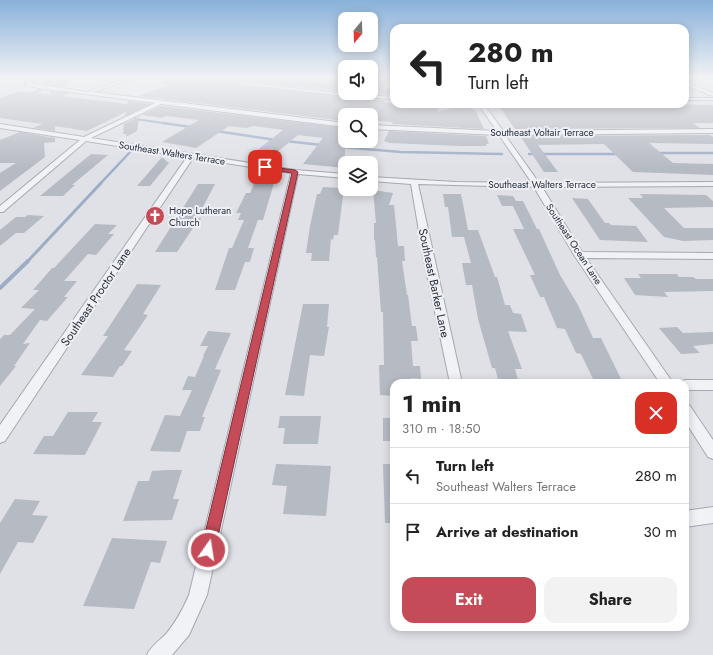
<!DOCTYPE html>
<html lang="en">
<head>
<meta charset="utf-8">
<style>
  body { margin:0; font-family:Jost,sans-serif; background:#f2f2f2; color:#222; height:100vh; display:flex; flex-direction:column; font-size:15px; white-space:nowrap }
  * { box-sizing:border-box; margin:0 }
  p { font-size:13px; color:#767676 }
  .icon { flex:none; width:22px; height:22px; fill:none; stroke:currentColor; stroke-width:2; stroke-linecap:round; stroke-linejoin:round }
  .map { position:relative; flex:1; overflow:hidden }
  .side { position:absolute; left:390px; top:379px; width:299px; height:252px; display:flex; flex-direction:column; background:#fff; border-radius:12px; box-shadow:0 2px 10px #0003 }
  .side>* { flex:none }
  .top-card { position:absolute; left:390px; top:24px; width:299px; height:84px; border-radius:12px; box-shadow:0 2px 10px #0003; background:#fff; color:#222; overflow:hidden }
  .needle { width:26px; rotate:199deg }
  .controls { position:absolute; left:338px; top:12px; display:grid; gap:8px }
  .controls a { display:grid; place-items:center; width:40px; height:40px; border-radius:8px; background:#fff; box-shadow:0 2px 10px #0003; font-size:20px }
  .pin { position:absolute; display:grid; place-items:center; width:34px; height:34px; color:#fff; margin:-17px; border-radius:8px; box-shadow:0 2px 6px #0006 }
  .me { position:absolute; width:44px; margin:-22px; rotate:13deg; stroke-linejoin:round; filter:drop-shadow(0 0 3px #0008) }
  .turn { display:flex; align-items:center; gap:14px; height:84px; padding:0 12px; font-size:18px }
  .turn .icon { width:52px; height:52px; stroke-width:2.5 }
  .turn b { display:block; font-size:28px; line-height:34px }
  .round { display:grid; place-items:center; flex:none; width:42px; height:42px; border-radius:12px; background:#f2f2f2 }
  .summary { display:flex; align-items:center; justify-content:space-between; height:68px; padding:0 12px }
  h1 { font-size:24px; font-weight:700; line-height:30px }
  .cta { display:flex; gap:8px; margin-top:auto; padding:8px 12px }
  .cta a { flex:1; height:46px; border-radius:12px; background:#c44b57; color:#fff; font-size:16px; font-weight:700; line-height:46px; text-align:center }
  .cta a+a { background:#f2f2f2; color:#222 }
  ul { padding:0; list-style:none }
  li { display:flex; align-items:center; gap:12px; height:56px; padding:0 12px; border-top:1px solid #e0e0e0 }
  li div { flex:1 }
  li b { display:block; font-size:15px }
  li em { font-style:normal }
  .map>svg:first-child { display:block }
</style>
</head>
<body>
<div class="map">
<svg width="713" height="655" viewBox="0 0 713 655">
  <rect width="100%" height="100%" fill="#dfe1e7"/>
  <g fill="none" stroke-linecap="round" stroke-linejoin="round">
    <path stroke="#9cadc5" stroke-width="2" d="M708 77 713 79
      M54 85 80 77
      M30 94 41 90
      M135 119 170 124"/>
    <path stroke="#9cadc5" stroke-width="2.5" d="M163 123 191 127
      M216 131 276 140
      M285 141 322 145
      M341 147 401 152 502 154
      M657 153H713
      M529 154H619
      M100 184 131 151"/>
    <path stroke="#9cadc5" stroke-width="3" d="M27 262 101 183"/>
    <path stroke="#9cadc5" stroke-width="4" d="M0 288 28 261"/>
  </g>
  <path fill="#b6bac3" d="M60 77 67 87 46 84 45 81H49L47 79Z
    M162 77H178L179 78 345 97V99L364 101 367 99 386 100 384 102 394 104 438 105V112L463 105 475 110 484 129 392 124 393 122H389L371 120V115H345V121L140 96 168 84H161Z
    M200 77H258L328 83 337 77H345V92Z
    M371 78 390 79 383 89 394 90 390 95 371 94Z
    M20 91 52 95 50 91 69 93 62 96 127 104 128 101 150 104 125 116 126 112 87 131 55 126V131L33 128 42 124 0 118V98Z
    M655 104 713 105V123H693L700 128 515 129 498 105H656Z
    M161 106 345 128V168L303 164 323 138 298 135 269 159 250 156 283 130 254 126 246 128 229 126 196 148 162 142 199 120 166 116 162 118 142 115Z
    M139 117 137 131 126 137V134H123L124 124Z
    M389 131 486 136 489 144H486V146H459L390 143 384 141Z
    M20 132 55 138V142L44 143 45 157 0 191V173L16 163H0V140Z
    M710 135 713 137V144L649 143 673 163 713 164V175L633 172 604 144 538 145 558 172H544L520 136Z
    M91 154 108 155 72 185H75L63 196H40Z
    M162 157 169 163 150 186H137Z
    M257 177H272L270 183H274L263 220H258L248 248H254L250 262H245L235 290H215L229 248H232L244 220H238L241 213H236L246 193H250Z
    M198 184H215L197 218H201L196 228H193L177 252H155Z
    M323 187 344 188 338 235H334L333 240 331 239 329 261H311L312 253H306L310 226 317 194H320Z
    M373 190 393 193 389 205H394L398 246H404L405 261H402L407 295H408L412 326H416L418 341H411L413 366H420L421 379 411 378V383H394V396L380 395 379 365H384L383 312H381L377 257H376L375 240H374V223H376Z
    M443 194H461L468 230H478L495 277H497L505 305H510L513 313 521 314 527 332 508 331 522 369H515L519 383H499L495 368H492L478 319 472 285H466L462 263H471L464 237H452L448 207H445Z
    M640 194 706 195 713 201V207L664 208 684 228H713V240L683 241 664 237 628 198H643Z
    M497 195 513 196 516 201H523L537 229H539L560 275 578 305 593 338H601L623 383H595L581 354 576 353 565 329 557 328 544 297H540L530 275H535L513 229H524L513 206H502Z
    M572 198 588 199 605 223H609L611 225 636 226 648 242 600 240Z
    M28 215 44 216 24 233H16L0 246V230L16 217H25Z
    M95 224 117 225 108 234H114L96 255 88 254 64 281H77L64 297H68L47 321 40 320 23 344 30 343 14 366H16L0 386V339L4 335H10L35 309 21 308 39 290H33L52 268H54Z
    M638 274H677L679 277H693L696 279H713V291L664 292 668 297 635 295 624 278H641Z
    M137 284 161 285 143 314 148 315 124 350 132 351 122 366H120L113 377 81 375 108 336H103Z
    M303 304H329L327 327H329L324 356 310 355 304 396 285 395Z
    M677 327 683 333 713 332V344L693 346 700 353 681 354 659 328Z
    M208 331 231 333 215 369 221 370 202 417H205L200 431H187L180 452 150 451 165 415 180 416 192 390H182L188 376 195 377 204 356H203L208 346H200Z
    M68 412H98L92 422H102L85 455 33 454 44 436H53Z
    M280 416H321L318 444H283L285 428H278Z
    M383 418H394V441H383Z
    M276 464 331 466 326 516 283 514 287 486 272 485Z
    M383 464H394V523H385Z
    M168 470H182L173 499H179L172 520 123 521 138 481H149L152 471Z
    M15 499 40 501 32 515 48 516 33 543 18 542 0 574V523Z
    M112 538 167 541 160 563 151 562 134 609 83 606Z"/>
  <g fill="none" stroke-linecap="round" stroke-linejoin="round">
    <defs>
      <path id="minor" d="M36 77H41L30 83 87 92 133 77H138L93 92 345 123V127L161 104 91 138 295 170 345 174V178L298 174 207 595 189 635 172 655H147C151 646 159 641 166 634 176 622 183 609 189 595L291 173 193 158 5 441 0 443V425L187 157 86 141 3 212H0V206L80 140 0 128V124L84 137 155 103 39 88 25 85 26 81Z
        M179 77H190L346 94 394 97V99L346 96Z
        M685 82 713 93V96L685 85Z
        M685 98H713V100H685Z
        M478 104H484L503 131 713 129V133L505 135 539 183 713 182V186L542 187 582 252 713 253V259L586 258 673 383H660L574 255 534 187 418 184 462 383H450L423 255 411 184 371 181V177L456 182 532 183 499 135 371 129V125L497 131Z
        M685 380H713V390H685V383H680Z
        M685 404 690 406 713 440V459L708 457 685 421Z
        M713 507V523L685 527V511Z"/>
    </defs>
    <use href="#minor" stroke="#a5a8b1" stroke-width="2"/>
    <use href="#minor" fill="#f1f2f6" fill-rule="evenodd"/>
  </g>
  <linearGradient id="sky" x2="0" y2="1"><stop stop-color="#89b1da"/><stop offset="0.46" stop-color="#f1f2f4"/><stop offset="1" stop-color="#f1f2f4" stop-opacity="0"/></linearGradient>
  <rect width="713" height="168" fill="url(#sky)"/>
  <path fill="#c44b57" stroke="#7f3139" d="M263 166 295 170 298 172 215 550 213 555 208 557 203 555 201 550 292 173 265 169H263Z"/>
  <defs>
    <symbol id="church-disc" viewBox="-11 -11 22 22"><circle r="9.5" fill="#c44b57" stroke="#eef0f5"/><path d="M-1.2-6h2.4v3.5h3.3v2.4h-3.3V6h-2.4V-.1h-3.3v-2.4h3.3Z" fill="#fff"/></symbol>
  </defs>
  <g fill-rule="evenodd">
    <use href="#church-disc" x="144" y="205" width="22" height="22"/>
  </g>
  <g text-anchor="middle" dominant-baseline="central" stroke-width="4" stroke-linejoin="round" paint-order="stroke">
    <g font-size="10" fill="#292f3d" stroke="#eef0f5">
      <text x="542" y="132">Southeast Voltair Terrace</text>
      <text transform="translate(172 153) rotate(9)">Southeast Walters Terrace</text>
      <text x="542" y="184">Southeast Walters Terrace</text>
      <text transform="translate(574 244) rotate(57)">Southeast Ocean Lane</text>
    </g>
    <g font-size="10" fill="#292f3d" stroke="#eef0f5" text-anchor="start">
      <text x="169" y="210">Hope Lutheran<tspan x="169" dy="12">Church</tspan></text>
    </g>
    <g font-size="12" fill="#292f3d" stroke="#eef0f5">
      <text transform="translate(434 283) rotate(78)">Southeast Barker Lane</text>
      <text transform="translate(96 297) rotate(-56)">Southeast Proctor Lane</text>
    </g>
  </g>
</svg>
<div class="controls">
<a><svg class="needle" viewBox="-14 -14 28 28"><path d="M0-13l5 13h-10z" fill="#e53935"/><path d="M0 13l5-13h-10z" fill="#767676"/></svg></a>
<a><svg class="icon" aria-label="sound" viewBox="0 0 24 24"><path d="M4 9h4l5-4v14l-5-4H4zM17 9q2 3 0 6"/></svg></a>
<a><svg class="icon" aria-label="search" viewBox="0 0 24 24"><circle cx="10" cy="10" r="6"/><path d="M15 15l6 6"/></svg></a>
<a><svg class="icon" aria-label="layers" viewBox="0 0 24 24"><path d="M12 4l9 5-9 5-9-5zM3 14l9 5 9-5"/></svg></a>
</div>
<div class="pin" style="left:265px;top:167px;background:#d93025"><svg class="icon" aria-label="arrive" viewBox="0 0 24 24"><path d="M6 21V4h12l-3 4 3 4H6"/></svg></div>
<svg class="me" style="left:208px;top:550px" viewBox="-20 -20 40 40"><circle r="17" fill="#c44b57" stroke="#fff" stroke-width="3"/><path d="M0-11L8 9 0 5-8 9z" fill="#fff"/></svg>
<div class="top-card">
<div class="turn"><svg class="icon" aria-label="left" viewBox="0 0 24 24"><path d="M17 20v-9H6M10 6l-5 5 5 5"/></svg><div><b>280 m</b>Turn left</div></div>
</div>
<section class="side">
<div class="summary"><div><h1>1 min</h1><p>310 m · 18:50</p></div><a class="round" style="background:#d93025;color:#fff"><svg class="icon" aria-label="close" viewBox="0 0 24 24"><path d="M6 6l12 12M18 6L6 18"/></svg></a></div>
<ul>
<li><svg class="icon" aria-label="left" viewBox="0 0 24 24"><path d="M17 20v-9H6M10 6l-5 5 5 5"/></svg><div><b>Turn left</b><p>Southeast Walters Terrace</p></div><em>280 m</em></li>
<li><svg class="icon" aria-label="arrive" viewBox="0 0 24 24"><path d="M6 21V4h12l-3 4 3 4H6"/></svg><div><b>Arrive at destination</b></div><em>30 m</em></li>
</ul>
<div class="cta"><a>Exit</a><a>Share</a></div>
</section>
</div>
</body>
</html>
